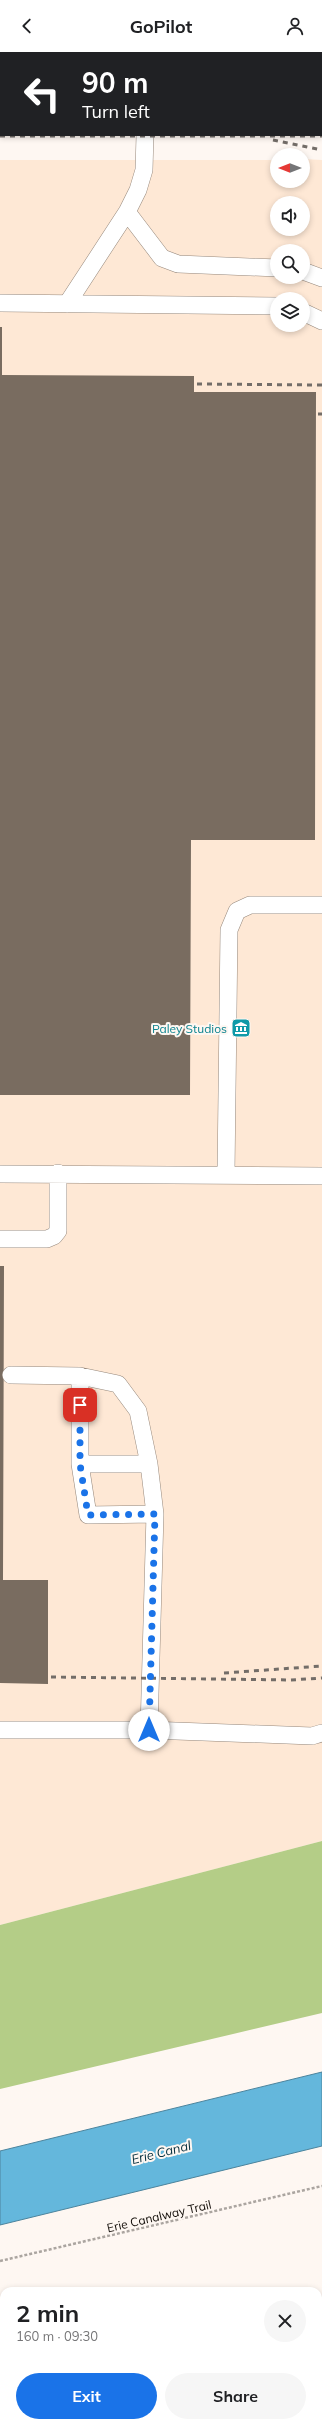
<!DOCTYPE html>
<html lang="en">
<head>
<meta charset="utf-8">
<style>
  body { margin:0; font-family:Mulish,sans-serif; background:#f6f6f6; color:#202124; height:100vh; display:flex; flex-direction:column; font-size:15px; white-space:nowrap }
  * { box-sizing:border-box; margin:0 }
  p { font-size:13px; color:#757577 }
  .icon { flex:none; width:22px; height:22px; fill:none; stroke:currentColor; stroke-width:2; stroke-linecap:round; stroke-linejoin:round }
  .map { position:relative; flex:1; overflow:hidden }
  .details { position:absolute; left:0px; top:2235px; width:322px; height:140px; display:flex; flex-direction:column; background:#fff; border-radius:12px 12px 0 0; box-shadow:0 2px 6px #0003 }
  .details>* { flex:none }
  .guide { position:absolute; left:0px; top:0px; width:322px; height:84px; box-shadow:0 2px 6px #0003; background:#202124; color:#fff; overflow:hidden }
  .needle { width:26px; rotate:270deg }
  .fabs { position:absolute; left:270px; top:96px; display:grid; gap:8px }
  .fabs a { display:grid; place-items:center; width:40px; height:40px; border-radius:50%; background:#fff; box-shadow:0 2px 6px #0003; font-size:20px }
  .pin { position:absolute; display:grid; place-items:center; width:34px; height:34px; color:#fff; margin:-17px; border-radius:8px; box-shadow:0 2px 6px #0006 }
  .me { position:absolute; width:44px; margin:-22px; rotate:0deg; stroke-linejoin:round; filter:drop-shadow(0 0 3px #0008) }
  .turn { display:flex; align-items:center; gap:14px; height:84px; padding:0 16px; font-size:18px }
  .turn .icon { width:52px; height:52px; stroke-width:2.5 }
  .turn b { display:block; font-size:28px; line-height:34px }
  .round { display:grid; place-items:center; flex:none; width:42px; height:42px; border-radius:21px; background:#f6f6f6 }
  .headline { display:flex; align-items:center; justify-content:space-between; height:68px; padding:0 16px }
  h1 { font-size:24px; font-weight:700; line-height:30px }
  .button { display:flex; gap:8px; margin-top:auto; padding:8px 16px }
  .button a { flex:1; height:46px; border-radius:24px; background:#1a73e8; color:#fff; font-size:16px; font-weight:700; line-height:46px; text-align:center }
  .button a+a { background:#f6f6f6; color:#202124 }
  header { display:flex; justify-content:space-between; align-items:center; height:52px; padding:0 16px; background:#fff; font-size:18px; font-weight:700 }
  .map>svg:first-child { display:block }
</style>
</head>
<body>
<header><svg class="icon" aria-label="back" viewBox="0 0 24 24"><path d="M15 5l-7 7 7 7"/></svg>GoPilot<svg class="icon" aria-label="person" viewBox="0 0 24 24"><circle cx="12" cy="8" r="4"/><path d="M4 21q1-7 8-7t8 7"/></svg></header>
<div class="map">
<svg width="322" height="2375" viewBox="0 0 322 2375">
  <rect width="100%" height="100%" fill="#fef7f2"/>
  <path fill="#fee8d5" fill-rule="evenodd" d="M303 107 322 108V1789L0 1873V108H277V129H303ZM277 151H303V177H277ZM277 199H303V225H277ZM277 247H303V273H277Z"/>
  <path fill="#b4cd87" d="M322 1789V1961L0 2037V1873Z"/>
  <path fill="#64b7dc" stroke="#4c849d" d="M322 2020V2094L0 2173V2099Z"/>
  <path fill="#796c60" d="M0 275H2V323L194 324V340H316L315 788H191L190 1043H0Z
    M0 1214H4L3 1528H48V1632L0 1631Z"/>
  <g fill="none" stroke-linecap="round" stroke-linejoin="round">
    <defs>
      <path id="minor" d="M145 1V0
        M0 66H1
        M127 160 162 206 178 212 277 216
        M303 219 322 226
        M0 251 277 254
        M67 252 127 160 138 138 144 118 145 83
        M303 260 322 269
        M0 1122 322 1124
        M226 1122 229 878 237 859 250 853H322
        M0 1187H47L54 1184 58 1179V1121
        M11 1323 80 1324 118 1332 138 1359 149 1412
        M80 1324V1412
        M0 1678H149L312 1684 322 1681
        M149 1678 155 1462 149 1412H80L88 1463 155 1462"/>
    </defs>
    <use href="#minor" stroke="#96887c" stroke-width="18"/>
    <path stroke="#aba5a0" stroke-width="2.5" stroke-dasharray="3 2" stroke-linecap="butt" d="M0 2209 322 2134"/>
    <use href="#minor" stroke="#fff" stroke-width="17"/>
    <path stroke="#736d68" stroke-width="3" stroke-dasharray="5 5" stroke-linecap="butt" d="M0 84H322
      M273 88 322 98
      M197 332 322 333
      M318 362H322
      M224 1621 322 1614
      M51 1625 291 1628 322 1626"/>
  </g>
  <g fill="none" stroke-linecap="round" stroke-linejoin="round">
    <path stroke="#1a73e8" stroke-width="7" stroke-dasharray="0 12.6" d="M80 1353V1412L88 1463 155 1462 149 1678"/>
  </g>
  <defs>
    <symbol id="museum-square" viewBox="-11 -11 22 22"><rect x="-9" y="-9" width="18" height="18" rx="4" fill="#0f9aa8" stroke="#fef7f2"/><path d="M0-6L6-3V-2H-6V-3ZM-5-1h2V3h-2ZM-1-1h2V3h-2ZM3-1h2V3H3ZM-6 4H6V6H-6Z" fill="#fff"/></symbol>
  </defs>
  <g fill-rule="evenodd">
    <use href="#museum-square" x="230" y="965" width="22" height="22"/>
  </g>
  <g text-anchor="middle" dominant-baseline="central" stroke-width="4" stroke-linejoin="round" paint-order="stroke">
    <g font-size="12" fill="#0d838f" stroke="#fef7f2" text-anchor="end">
      <text x="227" y="976">Paley Studios</text>
    </g>
    <g font-size="12" fill="#130e09" stroke="#fef7f2">
      <text transform="translate(159 2164) rotate(-13)">Erie Canalway Trail</text>
    </g>
    <g font-size="13" font-style="italic" fill="#062f3e" stroke="#fef7f2">
      <text transform="translate(161 2100) rotate(-14)">Erie Canal</text>
    </g>
  </g>
</svg>
<div class="fabs">
<a><svg class="needle" viewBox="-14 -14 28 28"><path d="M0-13l5 13h-10z" fill="#e53935"/><path d="M0 13l5-13h-10z" fill="#757577"/></svg></a>
<a><svg class="icon" aria-label="sound" viewBox="0 0 24 24"><path d="M4 9h4l5-4v14l-5-4H4zM17 9q2 3 0 6"/></svg></a>
<a><svg class="icon" aria-label="search" viewBox="0 0 24 24"><circle cx="10" cy="10" r="6"/><path d="M15 15l6 6"/></svg></a>
<a><svg class="icon" aria-label="layers" viewBox="0 0 24 24"><path d="M12 4l9 5-9 5-9-5zM3 14l9 5 9-5"/></svg></a>
</div>
<div class="pin" style="left:80px;top:1353px;background:#d93025"><svg class="icon" aria-label="arrive" viewBox="0 0 24 24"><path d="M6 21V4h12l-3 4 3 4H6"/></svg></div>
<svg class="me" style="left:149px;top:1678px" viewBox="-20 -20 40 40"><circle r="19" fill="#fff"/><path d="M0-13L10 11 0 6-10 11z" fill="#1a73e8"/></svg>
<div class="guide">
<div class="turn"><svg class="icon" aria-label="left" viewBox="0 0 24 24"><path d="M17 20v-9H6M10 6l-5 5 5 5"/></svg><div><b>90 m</b>Turn left</div></div>
</div>
<section class="details">
<div class="headline"><div><h1>2 min</h1><p>160 m · 09:30</p></div><a class="round"><svg class="icon" aria-label="close" viewBox="0 0 24 24"><path d="M6 6l12 12M18 6L6 18"/></svg></a></div>
<div class="button"><a>Exit</a><a>Share</a></div>
</section>
</div>
</body>
</html>
